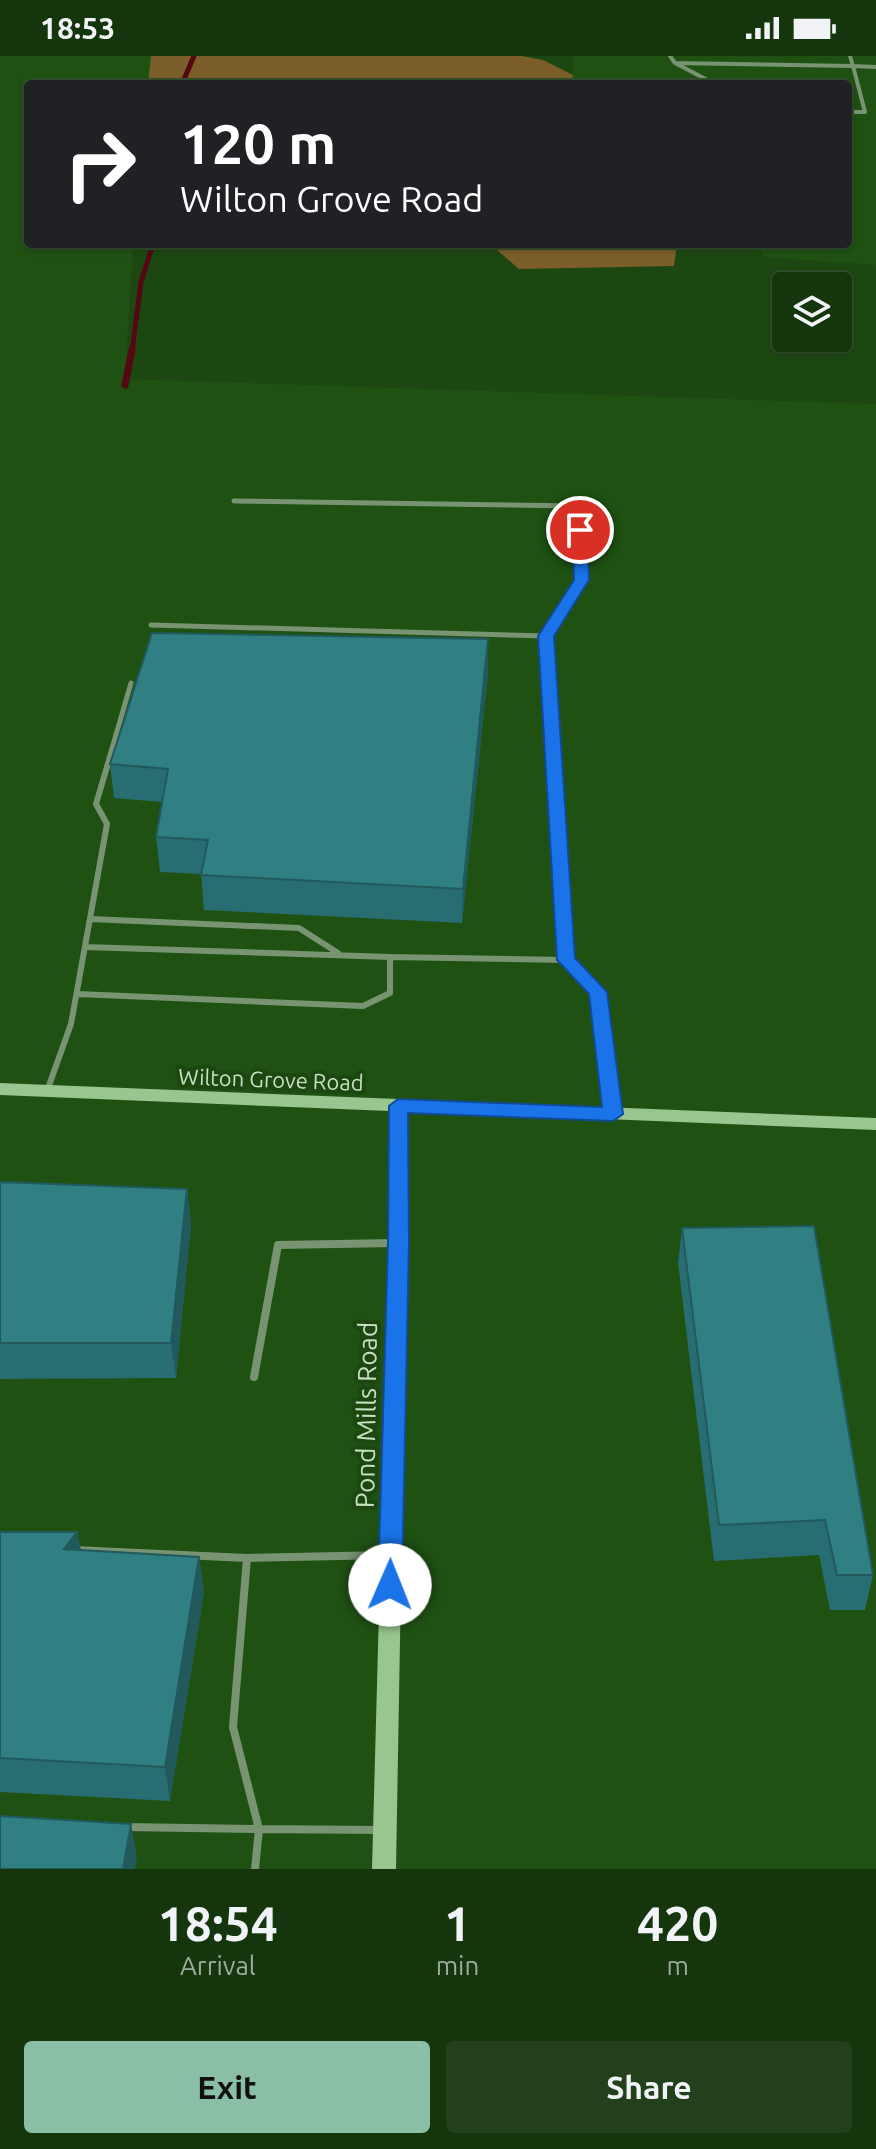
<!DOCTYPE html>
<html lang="en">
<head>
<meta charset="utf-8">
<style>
  body { margin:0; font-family:Ubuntu,sans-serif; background:#22401b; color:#f1f3f6; height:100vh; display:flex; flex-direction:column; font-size:30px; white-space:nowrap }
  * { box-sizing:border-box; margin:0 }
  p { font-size:26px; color:#9dab9d }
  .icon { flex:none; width:44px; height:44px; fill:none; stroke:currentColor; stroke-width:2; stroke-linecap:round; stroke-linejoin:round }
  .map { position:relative; height:1813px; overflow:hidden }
  .details { display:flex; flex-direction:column; background:#15350d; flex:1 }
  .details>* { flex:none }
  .banner { position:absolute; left:24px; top:24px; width:828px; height:168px; border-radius:8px; box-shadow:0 2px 6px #0004,0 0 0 2px #34502e; background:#202124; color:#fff; overflow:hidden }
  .controls { position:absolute; left:772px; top:216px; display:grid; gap:16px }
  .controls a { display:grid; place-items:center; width:80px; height:80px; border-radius:8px; background:#15350d; box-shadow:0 2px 6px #0004,0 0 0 2px #34502e; font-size:40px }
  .pin { position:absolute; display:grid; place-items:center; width:68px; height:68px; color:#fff; margin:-34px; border:4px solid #fff; border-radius:50%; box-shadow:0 2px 8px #0007 }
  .me { position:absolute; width:88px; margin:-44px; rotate:1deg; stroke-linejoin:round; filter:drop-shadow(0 0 6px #0008) }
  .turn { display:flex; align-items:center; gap:28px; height:168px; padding:0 24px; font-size:36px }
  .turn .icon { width:104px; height:104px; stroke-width:2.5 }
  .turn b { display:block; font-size:56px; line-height:68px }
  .eta { display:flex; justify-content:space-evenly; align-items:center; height:136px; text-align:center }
  .eta b { font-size:48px; font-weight:700; line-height:56px }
  .cta { display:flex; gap:16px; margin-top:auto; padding:16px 24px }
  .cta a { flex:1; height:92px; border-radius:8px; background:#8abfa5; color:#111; font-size:32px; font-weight:700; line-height:92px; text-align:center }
  .cta a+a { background:#22401b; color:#f1f3f6 }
  .status { display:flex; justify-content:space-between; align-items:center; height:56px; padding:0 40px; background:#15350d; direction:ltr }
  .status svg { height:22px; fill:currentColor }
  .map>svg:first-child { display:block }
</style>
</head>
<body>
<div class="status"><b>18:53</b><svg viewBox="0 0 49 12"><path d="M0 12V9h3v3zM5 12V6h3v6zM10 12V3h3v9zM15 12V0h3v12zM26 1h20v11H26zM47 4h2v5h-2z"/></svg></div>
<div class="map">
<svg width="876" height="1813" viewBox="0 0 876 1813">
  <rect width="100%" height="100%" fill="#1c4711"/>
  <path fill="#1f5113" d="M0 0H151L148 28H28V188H133L125 323 876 348V1813H0Z
    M574 0H876V209L763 201 760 188H848V28H572Z"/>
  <path fill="#7b5e29" d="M151 0H522L543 4 573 19 572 28H148Z
    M490 188H677L674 210 519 213Z"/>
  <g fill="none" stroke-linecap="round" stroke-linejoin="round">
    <path stroke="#540813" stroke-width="5" d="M182 28 194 0
      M132 296 141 226 153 188"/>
    <path stroke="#540813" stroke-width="7" d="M125 329 132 294"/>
    <path stroke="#789472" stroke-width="4" d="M670 0 675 7 853 10 850 0
      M675 7 715 28
      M848 56H865L853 10 876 11"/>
    <path stroke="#789472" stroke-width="5" d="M234 445 579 450 582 524 546 580
      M151 569 546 580 552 679
      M116 679 131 627"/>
    <path stroke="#789472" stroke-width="6" d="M552 677 566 904 598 936 613 1058
      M90 863 299 872 338 897
      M390 901 566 904
      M77 938 363 950 390 937V901L85 891
      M47 1035 71 968 107 768 96 748 117 677"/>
    <path stroke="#789472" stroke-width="8" d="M254 1321 278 1189 395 1187
      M74 1494 247 1502
      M124 1771 259 1773 233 1671 247 1502 389 1499
      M255 1813 259 1773 380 1774"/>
    <path fill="#99c68f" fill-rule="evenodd" d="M0 1027 876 1062V1074L407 1055V1186L396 1813H372L389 1186V1055L0 1039Z"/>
  </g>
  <path fill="#286d71" d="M488 583V616L462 867 204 854 201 818 160 816 156 781 162 746 114 742 110 708Z
    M0 1126 187 1133 191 1169 176 1322 0 1323Z
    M682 1172 873 1519 865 1554H830L819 1499 714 1505 678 1207Z
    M0 1476H77L81 1494 199 1501 204 1536 170 1745 0 1736Z"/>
  <path fill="#21595c" d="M488 583V616L462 867 463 833Z
    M187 1133 191 1169 176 1322 171 1287Z
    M77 1476 84 1512 64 1493Z
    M199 1501 204 1536 170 1745 165 1711Z
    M131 1768 137 1801 135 1813H123Z"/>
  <path fill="#2f7f83" stroke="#21595c" stroke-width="2" d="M152 577 488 583 463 833 201 819 208 784 156 781 168 713 110 708Z
    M0 1126 187 1133 171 1287H0Z
    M814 1170 873 1519H837L825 1464 719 1469 682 1172Z
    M0 1476H77L64 1493 199 1501 165 1711 0 1702Z
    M0 1760 131 1768 123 1813H0Z"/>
  <path fill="#1a73e8" stroke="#114b97" stroke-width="2" d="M580 470 587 474 589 524 554 580 575 902 607 936 623 1058 613 1065 408 1057 409 1186 402 1529 398 1537 390 1540 381 1537 378 1529 388 1186 389 1050 398 1043 602 1051 589 938 557 904 538 580 574 524 573 474Z"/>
  <g text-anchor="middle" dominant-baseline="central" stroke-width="8" stroke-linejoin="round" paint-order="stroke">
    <g font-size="22" fill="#c7dfc2" stroke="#1c4711">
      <text transform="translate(271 1023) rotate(2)">Wilton Grove Road</text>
    </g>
    <g font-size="26" fill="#c7dfc2" stroke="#1c4711">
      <text transform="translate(366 1359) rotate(-89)">Pond Mills Road</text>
    </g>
  </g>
</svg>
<div class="controls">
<a><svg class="icon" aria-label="layers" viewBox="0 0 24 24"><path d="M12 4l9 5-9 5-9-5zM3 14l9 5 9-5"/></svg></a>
</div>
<div class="pin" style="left:580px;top:474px;background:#d93025"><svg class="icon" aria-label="arrive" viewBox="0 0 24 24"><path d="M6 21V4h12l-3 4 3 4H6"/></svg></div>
<svg class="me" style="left:390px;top:1529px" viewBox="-20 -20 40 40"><circle r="19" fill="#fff"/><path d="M0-13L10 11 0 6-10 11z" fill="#1a73e8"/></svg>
<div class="banner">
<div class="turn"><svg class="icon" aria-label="right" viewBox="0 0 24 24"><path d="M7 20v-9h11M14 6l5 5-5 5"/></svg><div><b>120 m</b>Wilton Grove Road</div></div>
</div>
</div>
<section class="details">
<div class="eta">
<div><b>18:54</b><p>Arrival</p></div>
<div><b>1</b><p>min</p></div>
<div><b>420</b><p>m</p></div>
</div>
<div class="cta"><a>Exit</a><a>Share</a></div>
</section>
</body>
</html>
